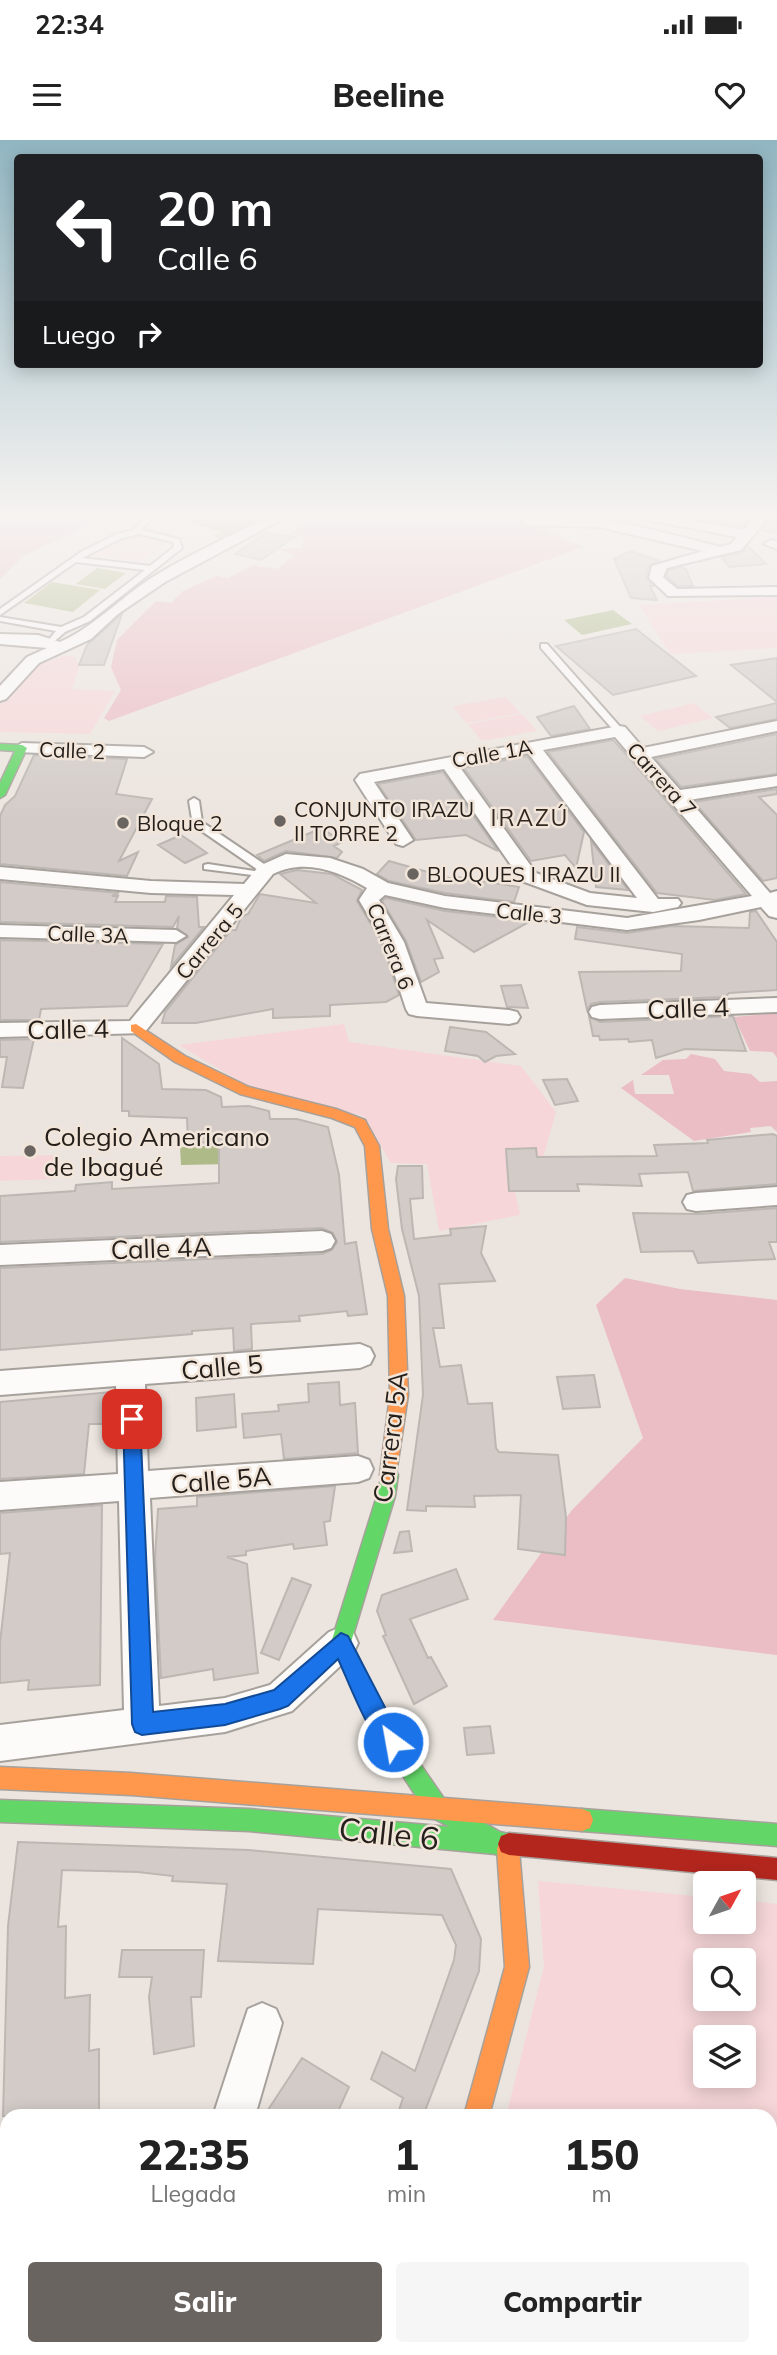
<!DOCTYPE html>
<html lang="es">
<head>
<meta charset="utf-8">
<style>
  body { margin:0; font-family:Mulish,sans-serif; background:#f6f6f6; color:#222; height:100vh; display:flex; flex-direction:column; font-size:26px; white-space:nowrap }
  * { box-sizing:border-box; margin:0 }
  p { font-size:23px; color:#767676 }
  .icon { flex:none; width:38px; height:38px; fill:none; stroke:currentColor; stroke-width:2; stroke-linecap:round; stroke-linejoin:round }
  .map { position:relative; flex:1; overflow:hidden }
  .details { position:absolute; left:0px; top:1969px; width:777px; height:247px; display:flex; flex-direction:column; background:#fff; border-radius:21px 21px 0 0; box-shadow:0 4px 18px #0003 }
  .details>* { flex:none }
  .banner { position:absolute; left:14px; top:14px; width:749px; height:214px; border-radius:7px; box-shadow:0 4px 18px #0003; background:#202124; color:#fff; overflow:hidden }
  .needle { width:46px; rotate:50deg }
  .controls { position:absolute; left:693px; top:1731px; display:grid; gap:14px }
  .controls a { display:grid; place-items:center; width:63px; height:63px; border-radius:7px; background:#fff; box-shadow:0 4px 18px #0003; font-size:35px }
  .pin { position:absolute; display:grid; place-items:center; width:60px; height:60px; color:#fff; margin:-30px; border-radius:14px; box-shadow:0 4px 10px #0006 }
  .me { position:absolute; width:77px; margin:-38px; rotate:328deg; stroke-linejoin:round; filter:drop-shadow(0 0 5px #0008) }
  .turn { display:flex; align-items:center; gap:24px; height:147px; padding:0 28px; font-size:32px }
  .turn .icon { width:91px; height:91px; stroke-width:2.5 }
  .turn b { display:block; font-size:49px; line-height:60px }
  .then { display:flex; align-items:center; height:66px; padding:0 28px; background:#0003; gap:14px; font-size:26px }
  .eta { display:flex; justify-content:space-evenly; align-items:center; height:119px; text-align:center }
  .eta b { font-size:42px; font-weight:800; line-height:49px }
  .cta { display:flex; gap:14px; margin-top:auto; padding:14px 28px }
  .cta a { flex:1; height:80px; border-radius:7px; background:#6a6460; color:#fff; font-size:28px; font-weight:800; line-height:80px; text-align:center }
  .cta a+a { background:#f6f6f6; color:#222 }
  .status { display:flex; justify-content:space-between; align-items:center; height:49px; padding:0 35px; background:#fff; direction:ltr }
  .status svg { height:19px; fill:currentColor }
  header { display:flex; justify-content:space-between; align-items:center; height:91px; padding:0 28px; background:#fff; font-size:32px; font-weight:800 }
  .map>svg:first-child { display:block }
</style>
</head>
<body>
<div class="status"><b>22:34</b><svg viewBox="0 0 49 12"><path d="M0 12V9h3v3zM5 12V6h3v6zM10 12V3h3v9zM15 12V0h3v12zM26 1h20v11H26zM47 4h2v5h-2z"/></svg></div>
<header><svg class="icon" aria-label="menu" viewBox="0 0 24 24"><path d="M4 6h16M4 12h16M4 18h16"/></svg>Beeline<svg class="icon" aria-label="heart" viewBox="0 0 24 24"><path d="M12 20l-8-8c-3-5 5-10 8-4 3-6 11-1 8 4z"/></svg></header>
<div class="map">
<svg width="777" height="2215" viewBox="0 0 777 2215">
  <rect width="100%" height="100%" fill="#ece5df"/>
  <path fill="#f6d6d8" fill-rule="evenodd" d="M132 394 167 401 141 422 95 415Z
    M777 457V508L670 514 639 465Z
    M63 516 75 517 79 526 72 549 115 551 90 594 0 592V560L39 525Z
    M506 557 520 573 466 583 453 566Z
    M694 563 713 578 658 591 640 576Z
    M522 574 537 591 482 601 468 584Z
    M344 884 349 902 521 926 556 972 543 1018 506 1009 520 1075 439 1091 427 1024 391 1023 363 976 249 947 179 905Z
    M57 1015 53 1039 0 1041V1016Z
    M538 1741 705 1757V1782H744V1760L777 1764V2215H458L459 2208H770V1976H506L544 1826ZM705 1820H744V1858H705ZM705 1897H744V1936H705Z"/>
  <path fill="#ebbdc4" d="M0 372H115L24 416 0 439Z
    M344 372H502L583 407 109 581 104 578 121 550 111 527 117 500 156 461 171 463 183 451 216 436 228 438 253 425 277 429 294 415 278 409 301 408 305 397 291 394 314 376 343 381 350 375Z
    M777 873V918L773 912 750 911 734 877Z
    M691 914 715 919 724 931 751 934 760 942 777 941V992L771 986 750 988 751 992 694 1001 621 948 633 940 635 954H674L669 935H641L663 920 686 919Z
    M625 1138 680 1149 777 1160V1515L493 1480 572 1370 643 1298 596 1165Z"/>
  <path fill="#aeba88" d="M181 372H274L260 380 264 382 227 401 214 396 221 392 188 382 198 376 177 374Z
    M97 428 126 433 105 449 76 444Z
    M52 442 100 450 73 472 24 463Z
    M613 470 632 484 582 495 564 480Z
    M226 1005 230 1024 181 1025 180 1007Z"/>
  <path fill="#d2cbc7" stroke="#bdb7b3" stroke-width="2" d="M716 372H741L748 381 743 387 715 382Z
    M762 372H777V393L761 390 768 382Z
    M266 393 295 397 261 420 235 414Z
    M748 406 766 424 729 427 721 417 742 413Z
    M630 411 660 421 649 425 646 437 654 446H650L657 460 631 458 614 419Z
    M681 427 686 429 693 446H678L666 436 669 430Z
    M122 474 104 525H79L87 505Z
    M636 489 696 536 613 555 556 506Z
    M777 518V562L731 525Z
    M777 563V579L730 588 716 577Z
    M574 566 590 589 551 596 537 577Z
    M777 594V634L681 647 656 619Z
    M613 600 625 613 746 754 715 760 657 753 548 612Z
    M34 615 127 619 116 654 152 659 119 721 138 712 127 736 0 724V676L5 665 15 656Z
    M527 616 584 692 576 728 565 715 531 721 464 628Z
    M443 632 498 711 466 695 416 700 378 644Z
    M777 649V654L759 657 777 675V738L763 741 694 662Z
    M322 688 342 702 334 706 342 712 337 718 286 711 264 721 257 715Z
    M181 695 193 703 207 713 185 723 158 705Z
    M591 701 628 750 596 747Z
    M389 721 456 740 457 737 519 747 514 762 445 753 389 741 377 734Z
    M297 730 332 734 362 750 357 761 382 803 399 855 386 862 330 865V876L273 878V869L196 883H162L165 872 231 790H236L241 777 248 774 260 754 316 763 280 734Z
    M0 742 119 753 112 756H118L115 762H165L166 756 197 757 199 787H204L171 827 175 805 188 797 177 788 179 776 173 787 0 782Z
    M386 758 445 771 531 781 474 812 427 780 443 818 434 819 439 832 421 842 406 801 382 761Z
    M756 771 777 802V850L729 853 725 857 600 862 591 864 587 870 579 832 681 831 682 814 575 799 577 787 627 793 672 786 749 788 750 772Z
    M0 800 163 804 127 866 41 869 39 880H0Z
    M521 845 528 868 507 867 501 846Z
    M589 876 600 882 733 876 746 911 685 909 656 918 652 900 629 902 628 899 600 900 599 896H593Z
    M450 887 486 892 515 914 496 916 485 922 478 916 445 911Z
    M122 898 159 924 162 949 206 950 221 957 222 967 249 966 269 971 270 979H297L328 987 339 1035 345 1104 356 1102 367 1174 348 1176 347 1171 299 1176 300 1181 251 1184 252 1209 234 1211 233 1188 192 1191V1194L0 1210V1128L322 1114 332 1110 337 1102 333 1093 322 1088 0 1102V1056L75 1051 76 1045 112 1042V1049L219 1043V1002L188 1003 187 978 129 976V971H122Z
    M34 899 23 948 2 947 7 917H0V900Z
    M567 939 578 961 555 965 543 940Z
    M773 994 777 996V1044L693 1051 688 1032 639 1034 642 1046 577 1044 579 1051H509L506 1009 536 1008 537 1017 657 1016 654 1005 708 1003 707 1000Z
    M398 1026H422L423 1058 410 1059 414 1099 451 1095 450 1089 486 1086 481 1113 495 1141 439 1144 444 1188H433L440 1227 461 1225 468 1264 492 1263 496 1308 499 1312 558 1315 566 1377 565 1415 518 1409 521 1355 474 1356 475 1367 426 1366V1371L407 1370 423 1255 419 1156 402 1089 396 1039Z
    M777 1068V1102H769L775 1119 698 1123 693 1111 641 1112 633 1073 699 1074Z
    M594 1235 600 1267 563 1269 557 1237Z
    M339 1242 340 1265 355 1263 358 1313 284 1319 281 1294 244 1298 242 1274 279 1271 278 1265 309 1262 308 1244Z
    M111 1252 110 1284H89L84 1334 0 1339V1262Z
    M234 1254 236 1287 197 1291 196 1258Z
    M335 1346 330 1381 324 1382 327 1405 294 1409 293 1404 246 1411V1415L227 1417 247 1424 258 1533 214 1540 213 1529 161 1538 155 1418 158 1369 197 1366V1357Z
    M102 1365 100 1545 28 1550 29 1540 0 1543V1503L10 1413 0 1414V1373Z
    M409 1391 412 1411 394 1413 400 1392Z
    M456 1429 468 1459 410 1479 428 1518 431 1517 447 1546 414 1564 383 1496 386 1495 377 1471 382 1455Z
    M292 1438 311 1445 279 1520 261 1513Z
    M490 1586 494 1613 467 1615 464 1588Z
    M18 1702 249 1710 451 1729 481 1799 479 1831 423 1976H397L403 1958 371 1939 382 1912 415 1931 454 1820 456 1805 442 1775 318 1769 313 1824 218 1821 227 1744 172 1741 173 1736 138 1732 62 1730 58 1787 66 1786 65 1858 90 1855 89 1911 99 1909V1976H3L8 1786Z
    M122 1810H204L201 1857H191L194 1906 154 1914 149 1857 152 1837H119Z
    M302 1918 349 1947 336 1976H264Z"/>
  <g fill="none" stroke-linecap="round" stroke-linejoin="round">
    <defs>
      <path id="lane" d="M151 372H158L141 390 179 399 182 408 90 481 65 492 50 505 46 503 56 491 0 481V477L61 487 84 477 145 430 76 422 0 475V469L81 412 117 394 133 390ZM139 394 173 402 174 407 150 426 82 418 122 398Z
        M541 504H547L622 589V593H616L541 508Z
        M194 658 199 661 202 682 270 728 271 730 267 733V737L204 729V725L208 724 261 732 193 685 189 661Z"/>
      <path id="street" d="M279 372H296L165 442 118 474 91 499 39 523 6 559 0 561V546L27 517 47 508 0 504V494L38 495 60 502C94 487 121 457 153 437 193 412 237 393 279 372Z
        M649 372 744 390 751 381 744 372H759L765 382 741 410 667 428 663 437 677 449 777 447V455L668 456 649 438 652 426 703 411 599 387 528 385 521 381C548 359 685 398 720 407L731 404 737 397 633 377 626 373Z
        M771 400 777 401V409L764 404Z
        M777 581V591L651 617 680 650 777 636V646L689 660 770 753 777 751V778L769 776 761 767 699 780 627 790 445 768 385 755 379 760 404 802 426 863 509 870 517 872 520 877 517 882 509 884 417 876 409 874 406 869 384 802 359 760 367 748C338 731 305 718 273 734L144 893 0 897V883L130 881 234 755 151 753 0 739V727L151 741 244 744 259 726 286 714 330 718 363 729 388 743 445 756 627 778 752 756 615 597 543 610 658 759H678L681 763 678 767 653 772 587 765 522 741 444 629 374 642 413 700 403 706 396 704 355 640 360 634 619 586 625 587 643 608ZM528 613 637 758 590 753 536 733 459 626Z
        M22 603 144 607 153 612 144 617 16 612 13 608Z
        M0 785 176 790 186 796 176 802 0 797Z
        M777 858V872L600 879 592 877 589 872 592 867 600 865Z
        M777 1047V1065L696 1071 687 1069 683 1062 687 1055 696 1053Z
        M322 1091 331 1094 335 1101 331 1108 322 1111 0 1125V1105Z
        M360 1204 370 1208 374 1216 370 1224 360 1228 145 1244 148 1331 358 1316 369 1320 373 1329 369 1338 358 1342 150 1358 159 1566 225 1558 270 1545 329 1492 341 1487 353 1492 358 1503 353 1514 292 1571 225 1592 0 1621V1585L124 1570 119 1361 0 1370V1342L118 1334 116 1246 0 1255V1231Z
        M262 1863 276 1869 282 1883 255 1976H213L248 1869Z
        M161 2208H207L206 2215H160Z
        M399 2208H445V2215H399Z"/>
      <path id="fast" d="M0 604 22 605 27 608 5 655 0 658V643L15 611 0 610Z
        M389 1327 395 1329 398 1335 395 1356 351 1502 385 1573 445 1660 500 1692 517 1696 520 1704 516 1717 508 1720 495 1714 249 1691 0 1682V1660L249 1669 450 1687 429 1676 371 1587 331 1503 377 1356 383 1329Z
        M582 1669 777 1684V1706L582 1691 574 1688 571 1680 574 1672Z"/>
      <path id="slow" d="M136 884 185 916 249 947 336 969 365 980 367 984 379 1006 388 1089 404 1156 408 1255 395 1341 389 1343 383 1341 380 1335 390 1255 388 1156 372 1089 365 1006 355 987 332 978 240 954 175 922 131 891V885Z
        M0 1627 131 1633 582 1669 590 1672 593 1680 590 1688 582 1691 131 1655 0 1649Z
        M508 1698 516 1701 519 1709 529 1827 489 1976H464L505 1827 497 1709 500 1701Z"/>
      <path id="jam" d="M509 1693 777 1718V1740L509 1715 501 1712 498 1704 501 1696Z"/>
    </defs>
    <use href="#lane" stroke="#a7a19c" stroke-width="4"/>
    <use href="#street" stroke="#a7a19c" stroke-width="4"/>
    <use href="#fast" stroke="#a7a19c" stroke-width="3"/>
    <use href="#slow" stroke="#a7a19c" stroke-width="3"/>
    <use href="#jam" stroke="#a7a19c" stroke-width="3"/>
    <use href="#lane" fill="#fcfbfa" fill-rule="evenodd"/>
    <use href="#street" fill="#fcfbfa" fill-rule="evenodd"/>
    <use href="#fast" fill="#63d668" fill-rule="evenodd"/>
    <use href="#slow" fill="#ff974d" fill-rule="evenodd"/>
    <use href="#jam" fill="#b3261e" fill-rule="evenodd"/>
  </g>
  <linearGradient id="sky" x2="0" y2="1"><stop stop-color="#91b6c2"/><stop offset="0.55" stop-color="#f6f3f1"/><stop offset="1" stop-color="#f6f3f1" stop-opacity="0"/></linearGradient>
  <rect width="777" height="682" fill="url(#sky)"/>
  <path fill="#1a73e8" stroke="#114b97" stroke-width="2" d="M132 1272 140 1279 153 1572 225 1564 274 1550 341 1493 348 1496 403 1602 400 1609 393 1613C370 1603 349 1542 338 1519L288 1566 280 1569 225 1585 142 1595 135 1592 132 1584 123 1279Z"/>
  <g fill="#6a6460" stroke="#f2e5d9" stroke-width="2.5">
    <circle cx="280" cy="681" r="7"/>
    <circle cx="123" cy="683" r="7"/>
    <circle cx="413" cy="734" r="7"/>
    <circle cx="30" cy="1011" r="7"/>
  </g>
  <g text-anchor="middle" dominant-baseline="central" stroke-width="5" stroke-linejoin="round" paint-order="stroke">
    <g font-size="21" fill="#241f1b" stroke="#f2e5d9">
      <text transform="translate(72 610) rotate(2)">Calle 2</text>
      <text transform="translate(492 613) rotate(-10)">Calle 1A</text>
      <text transform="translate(662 639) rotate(48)">Carrera 7</text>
      <text transform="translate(529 773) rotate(6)">Calle 3</text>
      <text transform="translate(88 794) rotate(2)">Calle 3A</text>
      <text transform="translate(209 801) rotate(-50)">Carrera 5</text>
      <text transform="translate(391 806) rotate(68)">Carrera 6</text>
    </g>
    <g font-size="21" fill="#241f1b" stroke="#f2e5d9" text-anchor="start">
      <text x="294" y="669">CONJUNTO IRAZU<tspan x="294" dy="24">II TORRE 2</tspan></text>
      <text x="137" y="683">Bloque 2</text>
      <text x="427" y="734">BLOQUES I IRAZU II</text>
    </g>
    <g font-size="23" letter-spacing="2" fill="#32281f" stroke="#f2e5d9">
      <text x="530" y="677">IRAZÚ</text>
    </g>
    <g font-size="26" fill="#241f1b" stroke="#f2e5d9">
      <text transform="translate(688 868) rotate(-2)">Calle 4</text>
      <text transform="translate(68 889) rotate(-1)">Calle 4</text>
      <text transform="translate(161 1108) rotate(-2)">Calle 4A</text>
      <text transform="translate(222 1227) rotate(-5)">Calle 5</text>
      <text transform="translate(390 1297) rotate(-83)">Carrera 5A</text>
      <text transform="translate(221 1340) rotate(-5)">Calle 5A</text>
    </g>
    <g font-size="26" fill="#241f1b" stroke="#f2e5d9" text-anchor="start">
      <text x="44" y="996">Colegio Americano<tspan x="44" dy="30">de Ibagué</tspan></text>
    </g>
    <g font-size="32" fill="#241f1b" stroke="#f2e5d9">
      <text transform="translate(389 1693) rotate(6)">Calle 6</text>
    </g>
  </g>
</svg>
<div class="controls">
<a><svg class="needle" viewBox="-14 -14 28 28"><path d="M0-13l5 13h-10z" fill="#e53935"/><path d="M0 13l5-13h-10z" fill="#767676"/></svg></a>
<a><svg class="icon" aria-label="search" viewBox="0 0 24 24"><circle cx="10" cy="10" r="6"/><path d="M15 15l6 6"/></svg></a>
<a><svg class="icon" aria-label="layers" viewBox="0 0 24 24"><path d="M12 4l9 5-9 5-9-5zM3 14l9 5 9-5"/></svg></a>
</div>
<div class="pin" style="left:132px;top:1279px;background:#d93025"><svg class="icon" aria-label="arrive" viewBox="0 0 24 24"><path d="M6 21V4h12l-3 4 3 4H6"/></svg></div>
<svg class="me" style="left:393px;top:1602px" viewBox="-20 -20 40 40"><circle r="17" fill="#1a73e8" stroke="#fff" stroke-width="3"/><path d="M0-11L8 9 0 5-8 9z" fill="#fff"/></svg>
<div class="banner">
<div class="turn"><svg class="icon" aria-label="left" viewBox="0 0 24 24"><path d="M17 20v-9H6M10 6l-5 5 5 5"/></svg><div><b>20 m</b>Calle 6</div></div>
<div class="then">Luego<svg class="icon" aria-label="right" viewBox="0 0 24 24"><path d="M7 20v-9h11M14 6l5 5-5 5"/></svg></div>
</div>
<section class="details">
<div class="eta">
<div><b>22:35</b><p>Llegada</p></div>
<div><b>1</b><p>min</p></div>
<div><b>150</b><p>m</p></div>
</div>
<div class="cta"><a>Salir</a><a>Compartir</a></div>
</section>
</div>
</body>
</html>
